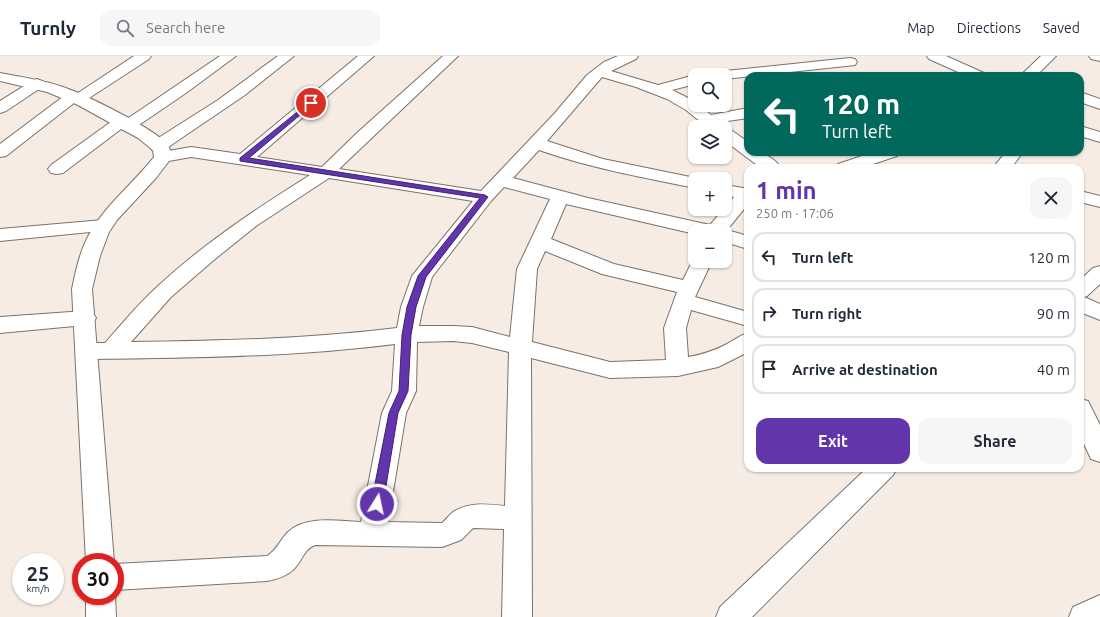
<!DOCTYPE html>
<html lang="en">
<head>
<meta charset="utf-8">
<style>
  body { margin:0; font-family:Ubuntu,sans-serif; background:#f6f6f7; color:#1f2937; height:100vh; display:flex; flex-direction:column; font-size:15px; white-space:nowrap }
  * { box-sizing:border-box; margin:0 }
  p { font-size:13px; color:#747a83 }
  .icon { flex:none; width:22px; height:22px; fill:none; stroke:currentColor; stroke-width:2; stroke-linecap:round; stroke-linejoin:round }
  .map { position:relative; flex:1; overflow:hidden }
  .side { position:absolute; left:744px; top:108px; width:340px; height:308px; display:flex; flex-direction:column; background:#fff; border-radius:12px; box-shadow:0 1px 3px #0004 }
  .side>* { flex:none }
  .top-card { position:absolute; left:744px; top:16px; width:340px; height:84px; border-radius:12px; box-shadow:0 1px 3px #0004; background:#00695c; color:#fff; overflow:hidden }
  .fabs { position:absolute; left:688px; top:12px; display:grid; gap:8px }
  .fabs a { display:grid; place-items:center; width:44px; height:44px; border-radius:8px; background:#fff; box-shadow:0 1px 3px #0004; font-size:20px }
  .speed { position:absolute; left:12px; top:497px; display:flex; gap:8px; font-size:20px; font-weight:700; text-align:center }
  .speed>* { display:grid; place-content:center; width:52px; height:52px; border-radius:50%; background:#fff; box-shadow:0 1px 3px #0004; line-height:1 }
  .speed small { font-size:10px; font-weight:400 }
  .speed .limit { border:6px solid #d22; background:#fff; color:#111 }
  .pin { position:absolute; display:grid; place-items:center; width:34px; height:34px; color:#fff; margin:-17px; border:2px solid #fff; border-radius:50%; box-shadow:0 1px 4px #0007 }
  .me { position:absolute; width:44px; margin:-22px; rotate:10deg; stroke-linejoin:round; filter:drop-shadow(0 0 3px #0008) }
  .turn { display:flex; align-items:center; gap:14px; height:84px; padding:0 12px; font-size:18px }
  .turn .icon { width:52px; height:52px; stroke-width:2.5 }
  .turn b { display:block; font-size:28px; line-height:34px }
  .round { display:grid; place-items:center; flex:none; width:42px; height:42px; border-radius:12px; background:#f6f6f7 }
  .summary { display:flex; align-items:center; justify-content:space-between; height:68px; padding:0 12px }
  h1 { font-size:24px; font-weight:600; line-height:30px; color:#6335ac }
  .cta { display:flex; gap:8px; margin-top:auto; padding:8px 12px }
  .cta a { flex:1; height:46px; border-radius:12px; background:#6335ac; color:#fff; font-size:16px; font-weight:600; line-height:46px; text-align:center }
  .cta a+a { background:#f6f6f7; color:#1f2937 }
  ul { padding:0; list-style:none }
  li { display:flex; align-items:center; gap:12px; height:50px; margin:0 8px 6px; padding:0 4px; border:2px solid #e0e1e3; border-radius:12px }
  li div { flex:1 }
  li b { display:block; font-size:15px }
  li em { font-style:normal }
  header { display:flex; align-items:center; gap:24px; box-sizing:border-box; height:56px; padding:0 20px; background:#fff; border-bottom:1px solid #e0e1e3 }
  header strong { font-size:19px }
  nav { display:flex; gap:22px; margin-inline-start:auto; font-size:14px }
  .search { width:280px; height:36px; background:#f6f6f7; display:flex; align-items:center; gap:10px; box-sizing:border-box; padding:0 14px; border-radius:12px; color:#747a83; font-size:15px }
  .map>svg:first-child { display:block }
</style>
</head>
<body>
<header>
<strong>Turnly</strong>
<div class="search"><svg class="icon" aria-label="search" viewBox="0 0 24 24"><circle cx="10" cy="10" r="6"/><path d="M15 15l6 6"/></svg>Search here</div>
<nav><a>Map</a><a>Directions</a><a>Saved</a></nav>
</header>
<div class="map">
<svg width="1100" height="561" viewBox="0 0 1100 561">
  <rect width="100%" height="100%" fill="#f6ece4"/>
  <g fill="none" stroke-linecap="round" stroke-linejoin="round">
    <defs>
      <path id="minor" d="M134 0H151L149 3 83 46 74 47 6 100 0 101V88L68 37 73 35 78 37Z
        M220 0H236L186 37 133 73 127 75 121 73 63 117 57 118 51 117 48 113 51 109 115 63 121 61 127 63Z
        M278 0H294L245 39 180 83 164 94 158 95 152 94 150 90 152 86 218 44Z
        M358 0H374L257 101 322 111 358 76 443 0H458L339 113 481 135 555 57 587 19 604 6 618 0H638L636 3 611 15 658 29 695 19H697H695V28L672 34 692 44 695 46V49H699L711 59 748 52V62L721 66 725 71H707L686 54 667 43 636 31 602 21 547 85 603 103 700 123H695V132C642 121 590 112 539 94L513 122 588 142 710 169 734 141 725 139V129L743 132 748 131V148L727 174 748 180V193L725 186V175H695V178L566 148 551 183 614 208 683 224 695 200V205H712L695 241 748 256V270L691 254 686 272 688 301C701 299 713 295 725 289 733 285 739 280 748 277V296L718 311 678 320 610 322 531 302 532 561H502L504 473 473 472 461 484 442 491 315 489C304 493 302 505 294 513 287 520 277 523 267 525L115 534V508L267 500C277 494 280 484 288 476 306 459 338 465 361 466L382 357 392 335 395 288C292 301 190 302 87 303L79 301 76 295 79 289 87 287H105C122 268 138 248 157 231 203 188 256 153 310 119L191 101 163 106 157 105 154 101 157 97 191 91 240 98ZM329 122 473 145 412 220 401 251 397 272C308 283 220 285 131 286L171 241 215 203 256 170ZM504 131 550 143 517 213 510 281 472 271 453 270H419L423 251 432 221 491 145ZM545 195 602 218 677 236 664 272 666 304 610 306 532 286 537 213ZM453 285 472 287 509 296 505 450C487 448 469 446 453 456 449 459 446 464 442 467L388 466 406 357 416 335 417 286Z
        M927 0H946L984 17 986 20H967L929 3Z
        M1041 0H1056L1036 20H1020Z
        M1089 0H1100V5L1091 3Z
        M850 2 855 3 857 6 855 9 725 23V19H718L720 16 725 15Z
        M37 23 42 25 45 28 42 31 6 55 0 57V45L32 25Z
        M1080 36 1100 43V53L1080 46Z
        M1080 70 1100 76V86L1080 80Z
        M725 72 731 74 748 86V96C762 96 773 100 781 112H761L725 85Z
        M874 96H899L897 100 861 112H835L838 108Z
        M1006 96H1023L1014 108 1015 112H997L996 108Z
        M1080 135 1100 140V151L1080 146Z
        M103 164 110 166 112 170 110 174 0 185V173Z
        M1100 210V228L1087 240 1084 241 1100 248V264L1080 256V224L1093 212Z
        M85 255 93 257 96 262 93 267 85 269 0 277V261Z
        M1080 343 1088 345 1100 369V406L1091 403 1080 379Z
        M867 412H897L893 419 752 561H716L720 551Z
        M1100 539V561H1069L1073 551Z"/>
      <path id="tertiary" d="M0 17C21 21 43 24 63 31 86 39 154 72 168 89 170 93 171 97 172 101L156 122 117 164 109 176 100 200 92 233 114 506H86L72 233C76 214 80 194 90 177 105 150 130 130 150 106L154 101 153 94 138 82 76 48 47 36 0 25Z
        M115 539 116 561H86V540H115Z"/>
    </defs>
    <use href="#minor" stroke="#7b726b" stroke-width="2"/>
    <use href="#tertiary" stroke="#7b726b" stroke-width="2"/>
    <use href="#minor" fill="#fff" fill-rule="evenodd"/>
    <use href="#tertiary" fill="#fff" fill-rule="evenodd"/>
  </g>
  <path fill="#6335ac" stroke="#402270" d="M311 45 313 46V48L249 102 485 139 488 141 426 221 416 251 411 279 408 335 398 357 383 448 381 451 377 453 373 451 371 448 389 357 399 335 402 279 407 251 418 220 480 142 240 105V102Z"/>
</svg>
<div class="fabs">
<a><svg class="icon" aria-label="search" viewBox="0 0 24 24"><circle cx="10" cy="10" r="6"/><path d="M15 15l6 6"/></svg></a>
<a><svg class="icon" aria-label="layers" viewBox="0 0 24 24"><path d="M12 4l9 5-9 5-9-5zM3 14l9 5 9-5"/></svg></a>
<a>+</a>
<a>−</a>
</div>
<div class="speed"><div>25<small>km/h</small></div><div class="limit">30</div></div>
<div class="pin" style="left:311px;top:47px;background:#d93025"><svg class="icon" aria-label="arrive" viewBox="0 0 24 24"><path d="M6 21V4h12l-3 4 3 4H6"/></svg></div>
<svg class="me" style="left:377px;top:448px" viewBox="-20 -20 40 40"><circle r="17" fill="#6335ac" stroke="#fff" stroke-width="3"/><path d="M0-11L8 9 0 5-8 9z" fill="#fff"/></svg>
<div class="top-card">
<div class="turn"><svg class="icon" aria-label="left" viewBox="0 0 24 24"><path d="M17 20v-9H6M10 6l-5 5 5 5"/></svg><div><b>120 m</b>Turn left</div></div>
</div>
<section class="side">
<div class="summary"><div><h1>1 min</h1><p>250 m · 17:06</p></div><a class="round"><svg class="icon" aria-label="close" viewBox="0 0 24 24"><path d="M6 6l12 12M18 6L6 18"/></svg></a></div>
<ul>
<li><svg class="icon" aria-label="left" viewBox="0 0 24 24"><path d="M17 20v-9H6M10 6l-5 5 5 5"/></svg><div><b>Turn left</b></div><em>120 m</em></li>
<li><svg class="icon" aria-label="right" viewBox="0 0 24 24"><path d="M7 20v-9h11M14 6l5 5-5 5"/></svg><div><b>Turn right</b></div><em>90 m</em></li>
<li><svg class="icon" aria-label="arrive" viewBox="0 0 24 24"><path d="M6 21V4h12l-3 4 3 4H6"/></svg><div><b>Arrive at destination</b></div><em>40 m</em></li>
</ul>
<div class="cta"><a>Exit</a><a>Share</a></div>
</section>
</div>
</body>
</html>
